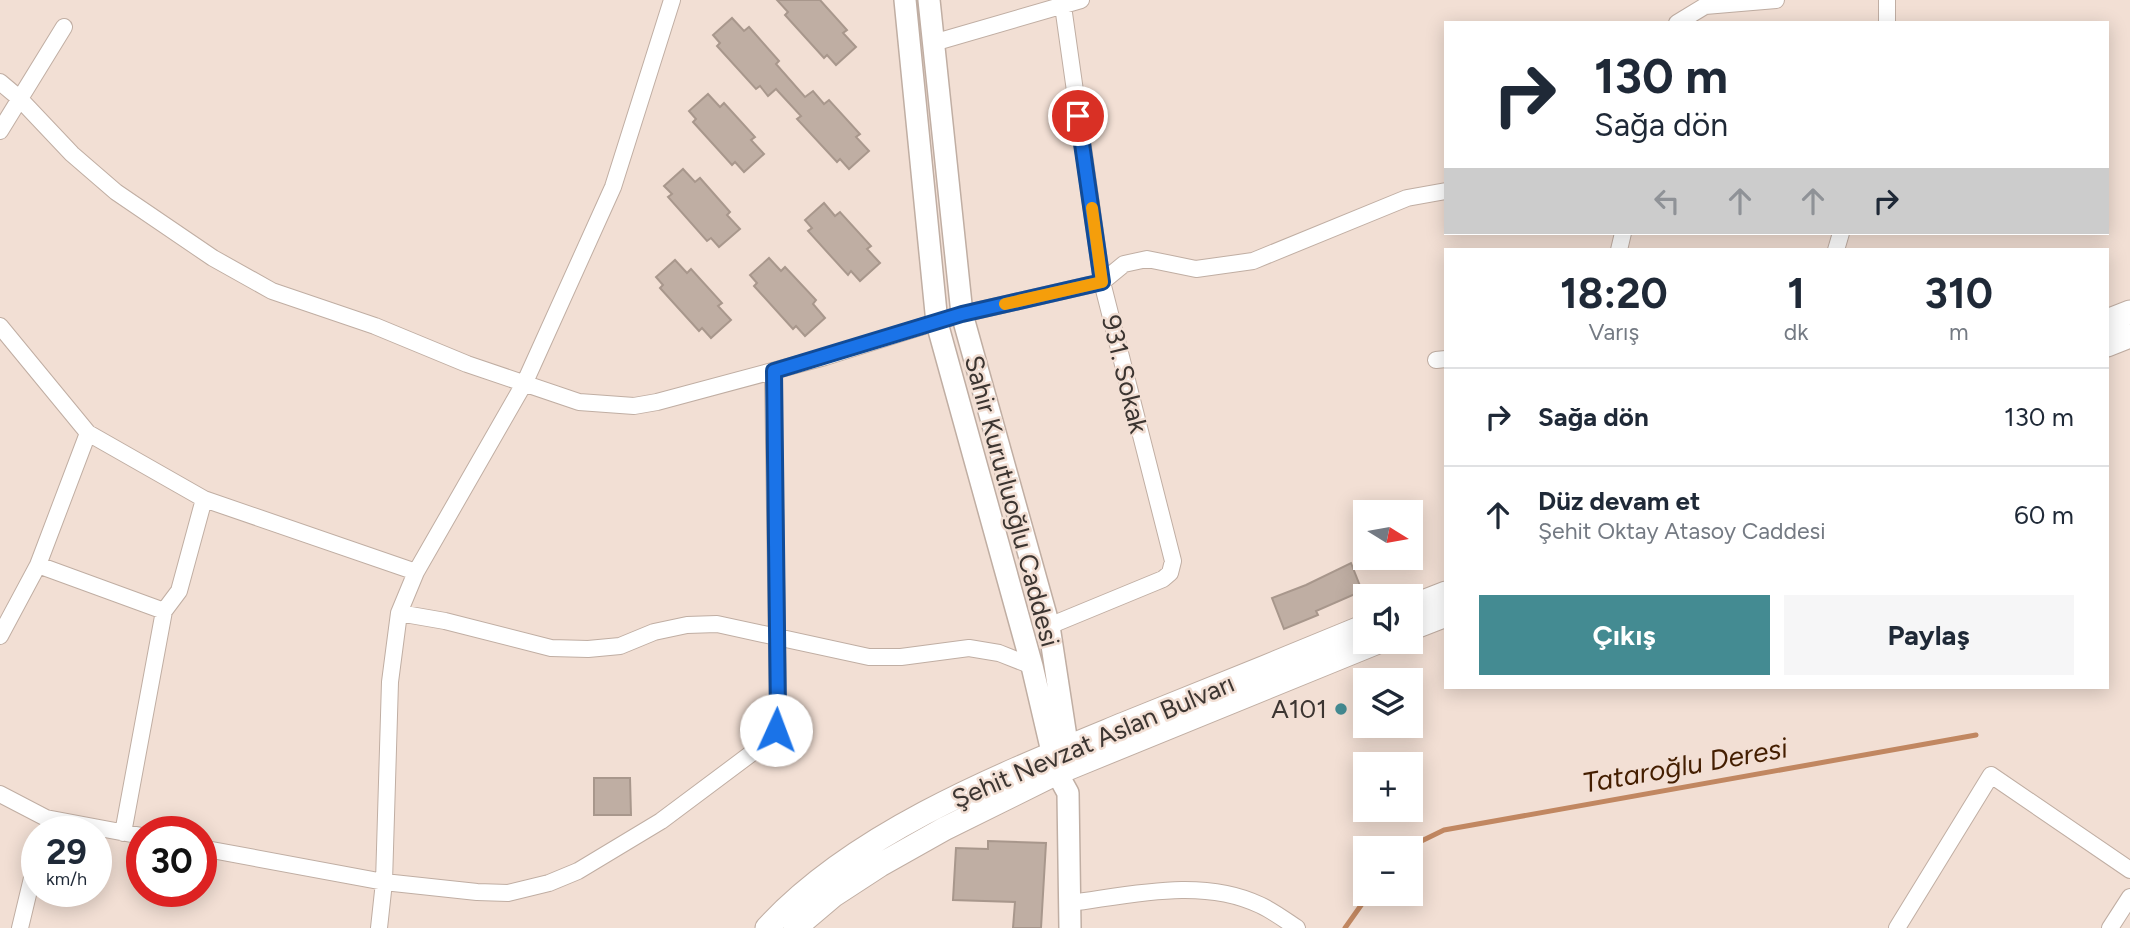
<!DOCTYPE html>
<html lang="tr">
<head>
<meta charset="utf-8">
<style>
  body { margin:0; font-family:Figtree,sans-serif; background:#f6f6f7; color:#1f2937; height:100vh; display:flex; flex-direction:column; font-size:26px; white-space:nowrap }
  * { box-sizing:border-box; margin:0 }
  p { font-size:23px; color:#747a83 }
  .icon { flex:none; width:38px; height:38px; fill:none; stroke:currentColor; stroke-width:2; stroke-linecap:round; stroke-linejoin:round }
  .map { position:relative; flex:1; overflow:hidden }
  .sheet { position:absolute; left:1444px; top:248px; width:665px; height:441px; display:flex; flex-direction:column; background:#fff; border-radius:0px; box-shadow:0 4px 18px #0003 }
  .sheet>* { flex:none }
  .hud { position:absolute; left:1444px; top:21px; width:665px; height:214px; border-radius:0px; box-shadow:0 4px 18px #0003; background:#fff; color:#1f2937; overflow:hidden }
  .needle { width:46px; rotate:101deg }
  .fabs { position:absolute; left:1353px; top:500px; display:grid; gap:14px }
  .fabs a { display:grid; place-items:center; width:70px; height:70px; border-radius:0px; background:#fff; box-shadow:0 4px 18px #0003; font-size:35px }
  .speed { position:absolute; left:21px; top:816px; display:flex; gap:14px; font-size:35px; font-weight:700; text-align:center }
  .speed>* { display:grid; place-content:center; width:91px; height:91px; border-radius:50%; background:#fff; box-shadow:0 4px 18px #0003; line-height:1 }
  .speed small { font-size:18px; font-weight:400 }
  .speed .limit { border:10px solid #d22; background:#fff; color:#111 }
  .pin { position:absolute; display:grid; place-items:center; width:60px; height:60px; color:#fff; margin:-30px; border:4px solid #fff; border-radius:50%; box-shadow:0 2px 7px #0007 }
  .me { position:absolute; width:77px; margin:-38px; rotate:2deg; stroke-linejoin:round; filter:drop-shadow(0 0 5px #0008) }
  .turn { display:flex; align-items:center; gap:24px; height:147px; padding:0 35px; font-size:32px }
  .turn .icon { width:91px; height:91px; stroke-width:2.5 }
  .turn b { display:block; font-size:49px; line-height:60px }
  .lanes { display:flex; align-items:center; height:66px; padding:0 35px; background:#0003; justify-content:center; gap:35px; direction:ltr }
  .lanes .off { opacity:.35 }
  .eta { display:flex; justify-content:space-evenly; align-items:center; height:119px; text-align:center }
  .eta b { font-size:42px; font-weight:700; line-height:49px }
  .cta { display:flex; gap:14px; margin-top:auto; padding:14px 35px }
  .cta a { flex:1; height:80px; border-radius:0px; background:#448b92; color:#fff; font-size:28px; font-weight:700; line-height:80px; text-align:center }
  .cta a+a { background:#f6f6f7; color:#1f2937 }
  ul { padding:0; list-style:none }
  li { display:flex; align-items:center; gap:21px; height:98px; padding:0 35px; border-top:2px solid #e0e1e3 }
  li div { flex:1 }
  li b { display:block; font-size:26px }
  li em { font-style:normal }
  .map>svg:first-child { display:block }
</style>
</head>
<body>
<div class="map">
<svg width="2130" height="928" viewBox="0 0 2130 928">
  <rect width="100%" height="100%" fill="#f2dfd4"/>
  <g fill="none" stroke-linecap="round" stroke-linejoin="round">
    <path stroke="#c18761" stroke-width="5" d="M1405 849 1444 830 1976 735
      M1345 928 1369 894"/>
  </g>
  <path fill="#bfaea3" stroke="#a8978c" stroke-width="2" d="M777 0H820L847 30 843 33 856 47 836 65 827 55 824 58 785 15 788 12Z
    M732 18 744 31 749 27 779 61 776 64 805 97 813 91 824 104 829 100 860 134 856 137 869 151 849 169 840 159 837 162 797 119 801 116 776 89 768 96 760 86 756 89 717 46 720 43 713 35Z
    M708 94 720 107 724 103 755 137 751 140 764 154 744 172 735 162 732 165 693 122 696 119 689 111Z
    M683 169 695 182 700 178 730 212 727 215 740 229 719 247 711 238 707 241 668 197 672 194 664 186Z
    M824 203 835 216 840 212 871 246 867 249 880 263 860 281 851 271 848 275 808 231 812 228 805 220Z
    M769 258 781 271 785 267 816 300 813 304 825 318 805 336 796 326 793 329 754 286 757 283 750 275Z
    M675 260 687 273 691 269 722 303 718 306 731 320 711 338 702 328 699 331 660 288 663 285 656 277Z
    M1351 563 1362 591 1316 611 1318 615 1284 629 1272 598 1306 585Z
    M594 778H630L631 815H594Z
    M988 841 1046 843 1041 928H1013L1015 902 953 900 956 848 988 849Z"/>
  <g fill="none" stroke-linecap="round" stroke-linejoin="round">
    <defs>
      <path id="minor" d="M1677 23 1705 6 1776 0
        M1887 23V0
        M933 43 1081 0
        M0 82 19 98 72 154 116 192 213 258 272 291 375 326 467 364 579 402 634 406 657 402 825 357 962 314 1102 282 1124 264 1147 259 1196 269 1253 261 1407 198 1446 191
        M0 131 64 27
        M1619 250 1623 233
        M1836 250 1841 233
        M0 326 88 433 38 565 0 636
        M1436 360 1446 359
        M88 433 204 499 416 572
        M38 565 164 611 123 833
        M164 611 179 591 204 499
        M399 613 445 621 551 648 588 649 620 646 654 632 687 625 717 624 869 657H901L969 648 999 653 1032 666
        M1049 626 1163 579 1170 573 1173 561 1102 282 1063 6
        M0 794 46 818 142 836
        M201 848 384 882 477 892 508 893 549 883 578 871 661 821 764 744 776 730 778 715 773 371
        M1071 903C1131 895 1202 877 1260 905 1273 911 1285 920 1297 928
        M20 928 37 857
        M379 928 384 882 390 682 399 613 416 572 525 382 613 187 672 0
        M1897 928 1991 775 2130 870
        M2110 928 2130 897"/>
      <path id="tertiary" d="M905 0 937 323 1032 666 1057 773 1068 793 1070 928
        M929 0 962 314 1049 626 1070 763"/>
      <path id="secondary" d="M2107 321 2130 312
        M2107 345 2130 336
        M1410 607 1446 593
        M1410 629 1446 615
        M767 928C856 831 1005 773 1124 724 1204 692 1285 659 1365 626
        M795 928 834 895 880 865 944 829 1057 773 1378 642"/>
    </defs>
    <use href="#minor" stroke="#c0aea3" stroke-width="18"/>
    <use href="#tertiary" stroke="#c0aea3" stroke-width="24"/>
    <use href="#secondary" stroke="#c0aea3" stroke-width="25"/>
    <use href="#minor" stroke="#fff" stroke-width="16"/>
    <use href="#tertiary" stroke="#fff" stroke-width="21"/>
    <use href="#secondary" stroke="#fff" stroke-width="23"/>
  </g>
  <g fill="none" stroke-linecap="round" stroke-linejoin="round">
    <defs>
      <path id="route" d="M776 730 778 715 774 371 962 314 1102 282 1078 116"/>
    </defs>
    <use href="#route" stroke="#114b97" stroke-width="18"/>
    <use href="#route" stroke="#1a73e8" stroke-width="12"/>
    <path stroke="#f59e0b" stroke-width="12" d="M1005 304 1102 282 1092 208"/>
  </g>
  <circle fill="#448b92" stroke="#f2dfd4" stroke-width="2.5" cx="1341" cy="709" r="7"/>
  <g text-anchor="middle" dominant-baseline="central" stroke-width="5" stroke-linejoin="round" paint-order="stroke">
    <g font-size="26" fill="#3c3531" stroke="#f2dfd4">
      <text transform="translate(1125 374) rotate(76)">931. Sokak</text>
      <text transform="translate(1012 501) rotate(75)">Sahir Kurutluoğlu Caddesi</text>
      <text transform="translate(1093 741) rotate(-23)">Şehit Nevzat Aslan Bulvarı</text>
    </g>
    <g font-size="26" fill="#3c3531" stroke="#f2dfd4" text-anchor="end">
      <text x="1327" y="709">A101</text>
    </g>
    <g font-size="28" font-style="italic" fill="#441e00" stroke="#f2dfd4">
      <text transform="translate(1685 765) rotate(-10)">Tataroğlu Deresi</text>
    </g>
  </g>
</svg>
<div class="fabs">
<a><svg class="needle" viewBox="-14 -14 28 28"><path d="M0-13l5 13h-10z" fill="#e53935"/><path d="M0 13l5-13h-10z" fill="#747a83"/></svg></a>
<a><svg class="icon" aria-label="sound" viewBox="0 0 24 24"><path d="M4 9h4l5-4v14l-5-4H4zM17 9q2 3 0 6"/></svg></a>
<a><svg class="icon" aria-label="layers" viewBox="0 0 24 24"><path d="M12 4l9 5-9 5-9-5zM3 14l9 5 9-5"/></svg></a>
<a>+</a>
<a>−</a>
</div>
<div class="speed"><div>29<small>km/h</small></div><div class="limit">30</div></div>
<div class="pin" style="left:1078px;top:116px;background:#d93025"><svg class="icon" aria-label="arrive" viewBox="0 0 24 24"><path d="M6 21V4h12l-3 4 3 4H6"/></svg></div>
<svg class="me" style="left:776px;top:730px" viewBox="-20 -20 40 40"><circle r="19" fill="#fff"/><path d="M0-13L10 11 0 6-10 11z" fill="#1a73e8"/></svg>
<div class="hud">
<div class="turn"><svg class="icon" aria-label="right" viewBox="0 0 24 24"><path d="M7 20v-9h11M14 6l5 5-5 5"/></svg><div><b>130 m</b>Sağa dön</div></div>
<div class="lanes"><svg class="icon off" aria-label="left" viewBox="0 0 24 24"><path d="M17 20v-9H6M10 6l-5 5 5 5"/></svg><svg class="icon off" aria-label="ahead" viewBox="0 0 24 24"><path d="M12 20V5M6 11l6-6 6 6"/></svg><svg class="icon off" aria-label="ahead" viewBox="0 0 24 24"><path d="M12 20V5M6 11l6-6 6 6"/></svg><svg class="icon" aria-label="right" viewBox="0 0 24 24"><path d="M7 20v-9h11M14 6l5 5-5 5"/></svg></div>
</div>
<section class="sheet">
<div class="eta">
<div><b>18:20</b><p>Varış</p></div>
<div><b>1</b><p>dk</p></div>
<div><b>310</b><p>m</p></div>
</div>
<ul>
<li><svg class="icon" aria-label="right" viewBox="0 0 24 24"><path d="M7 20v-9h11M14 6l5 5-5 5"/></svg><div><b>Sağa dön</b></div><em>130 m</em></li>
<li><svg class="icon" aria-label="ahead" viewBox="0 0 24 24"><path d="M12 20V5M6 11l6-6 6 6"/></svg><div><b>Düz devam et</b><p>Şehit Oktay Atasoy Caddesi</p></div><em>60 m</em></li>
</ul>
<div class="cta"><a>Çıkış</a><a>Paylaş</a></div>
</section>
</div>
</body>
</html>
